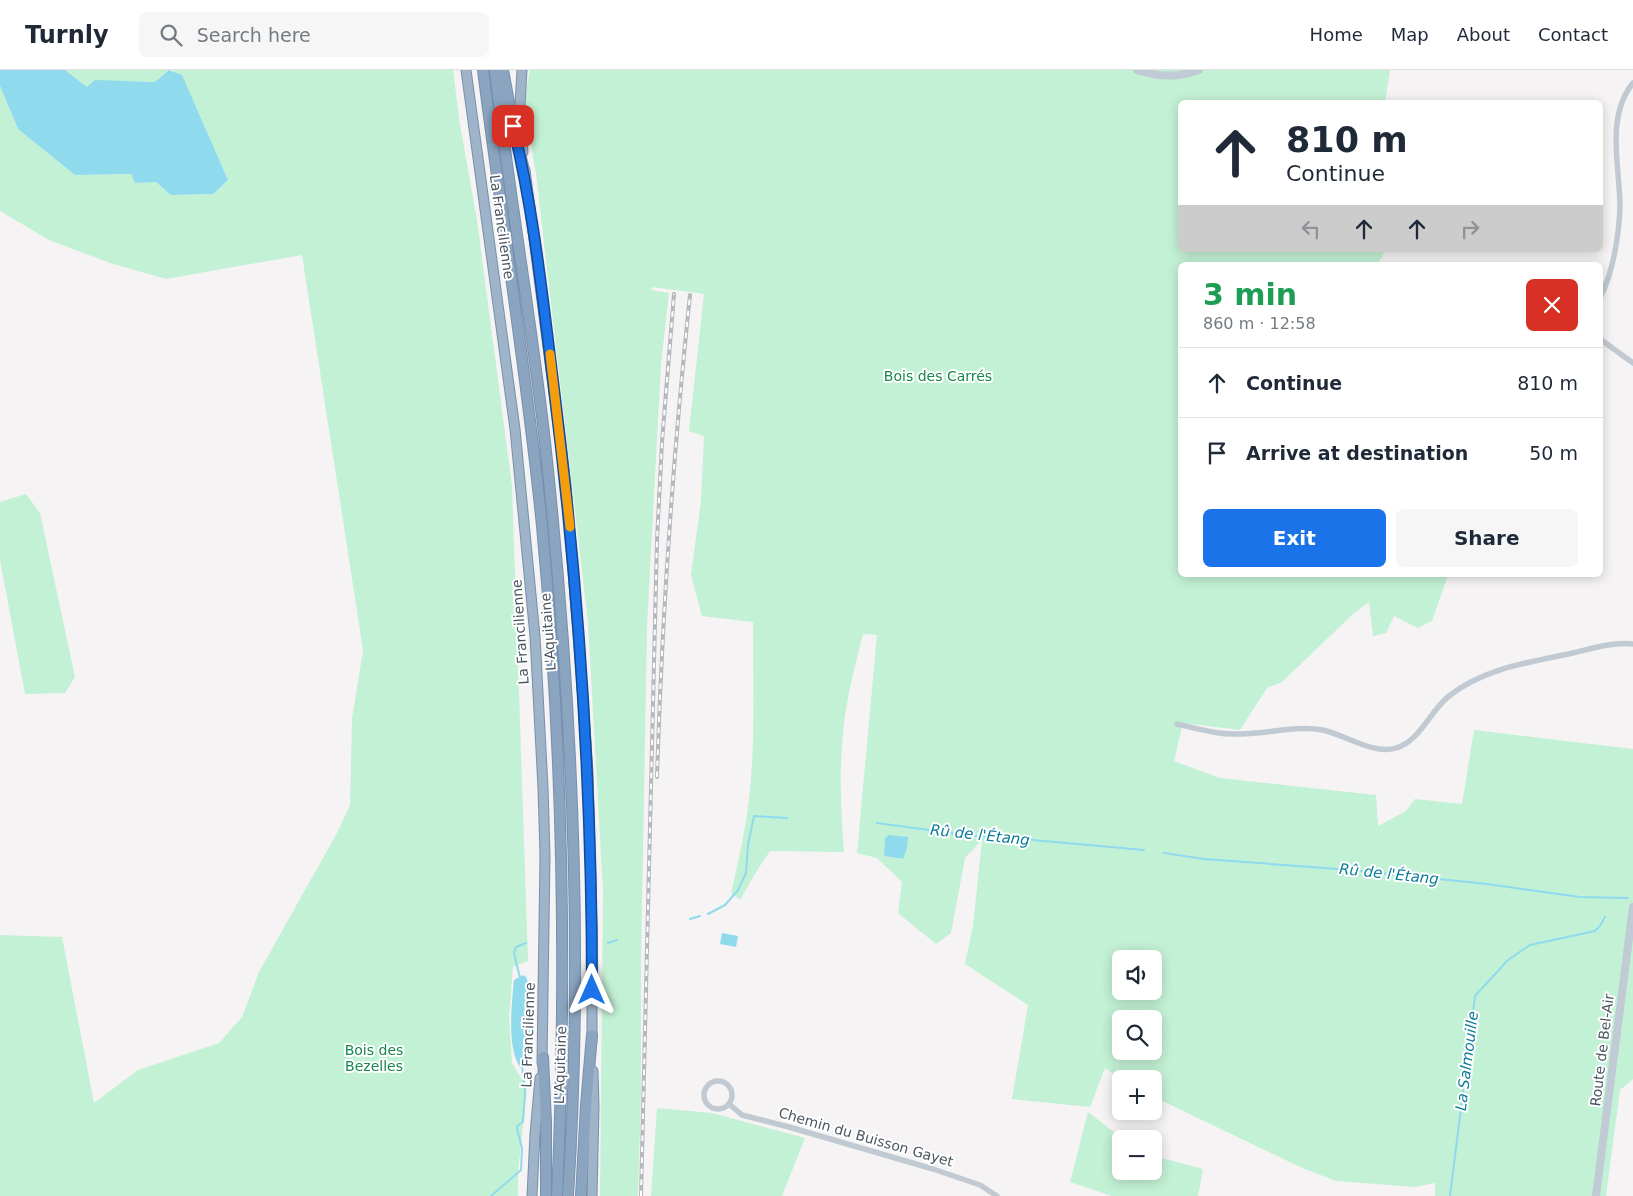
<!DOCTYPE html>
<html lang="en">
<head>
<meta charset="utf-8">
<style>
  body { margin:0; font-family:"DejaVu Sans",sans-serif; background:#f6f6f7; color:#1f2937; height:100vh; display:flex; flex-direction:column; font-size:19px; white-space:nowrap }
  * { box-sizing:border-box; margin:0 }
  p { font-size:16px; color:#747a83 }
  .icon { flex:none; width:28px; height:28px; fill:none; stroke:currentColor; stroke-width:2; stroke-linecap:round; stroke-linejoin:round }
  .map { position:relative; flex:1; overflow:hidden }
  .panel { position:absolute; left:1178px; top:192px; width:425px; height:315px; display:flex; flex-direction:column; background:#fff; border-radius:8px; box-shadow:0 2px 12px #0003 }
  .panel>* { flex:none }
  .top-card { position:absolute; left:1178px; top:30px; width:425px; height:152px; border-radius:8px; box-shadow:0 2px 12px #0003; background:#fff; color:#1f2937; overflow:hidden }
  .buttons { position:absolute; left:1112px; top:880px; display:grid; gap:10px }
  .buttons a { display:grid; place-items:center; width:50px; height:50px; border-radius:8px; background:#fff; box-shadow:0 2px 12px #0003; font-size:25px }
  .pin { position:absolute; display:grid; place-items:center; width:42px; height:42px; color:#fff; margin:-21px; border-radius:10px; box-shadow:0 2px 8px #0006 }
  .me { position:absolute; width:55px; margin:-28px; rotate:0deg; stroke-linejoin:round; filter:drop-shadow(0 0 4px #0008) }
  .turn { display:flex; align-items:center; gap:18px; height:105px; padding:0 25px; font-size:22px }
  .turn .icon { width:65px; height:65px; stroke-width:2.5 }
  .turn b { display:block; font-size:35px; line-height:42px }
  .lanes { display:flex; align-items:center; height:48px; padding:0 25px; background:#0003; justify-content:center; gap:25px; direction:ltr }
  .lanes .off { opacity:.35 }
  .round { display:grid; place-items:center; flex:none; width:52px; height:52px; border-radius:8px; background:#f6f6f7 }
  .summary { display:flex; align-items:center; justify-content:space-between; height:85px; padding:0 25px }
  h1 { font-size:30px; font-weight:800; line-height:38px; color:#1e9e55 }
  .action { display:flex; gap:10px; margin-top:auto; padding:10px 25px }
  .action a { flex:1; height:58px; border-radius:8px; background:#1a73e8; color:#fff; font-size:20px; font-weight:800; line-height:58px; text-align:center }
  .action a+a { background:#f6f6f7; color:#1f2937 }
  ul { padding:0; list-style:none }
  li { display:flex; align-items:center; gap:15px; height:70px; padding:0 25px; border-top:1px solid #e0e1e3 }
  li div { flex:1 }
  li b { display:block; font-size:19px }
  li em { font-style:normal }
  header { display:flex; align-items:center; gap:30px; box-sizing:border-box; height:70px; padding:0 25px; background:#fff; border-bottom:1px solid #e0e1e3 }
  header strong { font-size:24px }
  nav { display:flex; gap:28px; margin-inline-start:auto; font-size:18px }
  .search { width:350px; height:45px; background:#f6f6f7; display:flex; align-items:center; gap:12px; box-sizing:border-box; padding:0 18px; border-radius:8px; color:#747a83; font-size:19px }
  .map>svg:first-child { display:block }
</style>
</head>
<body>
<header>
<strong>Turnly</strong>
<div class="search"><svg class="icon" aria-label="search" viewBox="0 0 24 24"><circle cx="10" cy="10" r="6"/><path d="M15 15l6 6"/></svg>Search here</div>
<nav><a>Home</a><a>Map</a><a>About</a><a>Contact</a></nav>
</header>
<div class="map">
<svg width="1633" height="1126" viewBox="0 0 1633 1126">
  <rect width="100%" height="100%" fill="#f5f3f3"/>
  <path fill="#c3f1d5" fill-rule="evenodd" d="M65 0H169L155 12 129 11 87 17Z
    M172 0H453L460 55 477 150 512 416 528 891 513 897 509 947 512 993 527 1018 518 1102V1126H0V865L62 867 94 1033 138 1000 219 973 242 947 259 902 337 763 350 735 352 649 363 580 302 185 166 209 110 193 49 170 0 141V16L18 59 75 105 131 104 135 113 156 112 171 125 213 124 228 110 182 6Z
    M530 0H1390L1385 32H1180V180H1386L1377 195H1180V505H1448L1432 551 1418 558 1394 546 1386 563 1373 566 1369 532 1353 544 1282 612 1267 618 1240 660 1183 653 1174 691 1220 708 1376 725 1378 756 1406 741 1415 729 1462 734 1474 660 1633 679V1009L1620 1020 1606 1126H1435V1113L1415 1117 1336 1111 1300 1097 1154 1027V1009L1121 1010 1105 998 1090 1037 1012 1029 1028 935 965 894 973 856 982 770 965 788 951 863 936 874 898 843 902 812 877 788 857 783 877 565 863 564C855 596 846 630 843 663 839 702 841 743 844 782L770 781 756 802 740 830 731 823C740 786 748 747 751 709 755 657 753 604 753 552L702 546 691 505 701 431 704 366 689 361 704 224 652 217 651 220 669 223 661 294 647 557 641 893V1024L638 1126H600L603 821 588 553 536 104 524 32ZM886 772 903 789 884 786ZM1121 889H1154V921H1121ZM1121 949H1154V981H1121Z
    M26 424 40 443 75 607 65 623 25 624 0 490V432Z
    M657 1038 712 1043 805 1068 782 1126H651Z
    M1088 1042 1123 1069H1121V1101H1154V1086L1203 1099 1198 1126H1112L1070 1112Z"/>
  <path fill="#90daee" d="M0 0H65L87 17 95 10 155 12 169 0 182 5 228 110 213 124 171 125 156 112 135 113 131 104 75 105 18 59 0 16Z
    M888 765 908 767 907 778 903 789 884 786 885 769Z
    M722 863 738 866 736 877 720 874Z
    M523 905 526 907 530 917V987L528 995 521 998C506 979 512 933 514 910Z"/>
  <g fill="none" stroke-linecap="round" stroke-linejoin="round">
    <path stroke="#90daee" stroke-width="2" d="M877 753 973 766 999 767 1144 780
      M1164 783 1204 789 1351 800 1487 814 1580 827 1628 828
      M708 844 725 835 738 820 746 803 748 775 754 746 787 748
      M690 849 700 846
      M608 873 617 870
      M520 908 514 883 516 877 526 873
      M491 1126 521 1100 522 1078 517 1059V1056L523 1052 525 1022 522 996
      M1450 1126 1475 926 1508 890 1530 875 1595 861 1600 856 1605 847"/>
    <defs>
      <path id="trunk" d="M466 0 515 359 535 566 543 718 545 785 542 993
        M522 0 520 35 523 82
        M525 100 566 415 580 588 588 702 592 859V971
        M532 1126 535 1064 540 1008
        M592 1126 594 1037 593 1001"/>
      <path id="motorway" d="M483 0C502 152 527 304 542 456 563 679 567 902 557 1126
        M495 0C509 124 531 247 545 372 572 622 584 875 568 1126
        M503 0 511 43 525 105
        M543 987 546 1052V1126
        M581 1126 586 1035 592 965"/>
    </defs>
    <use href="#trunk" stroke="#7690ad" stroke-width="11"/>
    <use href="#motorway" stroke="#7690ad" stroke-width="12"/>
    <path stroke="#c1cad2" stroke-width="5.5" d="M1600 228C1613 203 1619 165 1620 137 1620 97 1605 47 1633 13
      M1600 269 1633 293
      M1177 654C1198 659 1219 665 1240 664 1268 664 1295 655 1323 660 1345 665 1374 685 1396 678 1420 671 1430 641 1449 626 1484 598 1531 592 1573 583 1593 578 1613 572 1633 574
      M704 1025a14 14 0 1 1 28 0a14 14 0 1 1-28 0Z
      M729 1034 742 1045 789 1057 933 1099 980 1115 997 1126"/>
    <path stroke="#c1cbd6" stroke-width="8" d="M1137 0C1159 7 1177 8 1199 0
      M1596 1126 1633 837"/>
    <use href="#trunk" stroke="#9fb4c9" stroke-width="9"/>
    <use href="#motorway" stroke="#8ba5c1" stroke-width="10"/>
    <defs>
      <path id="rail" d="M657 707C662 546 673 386 690 225
        M641 1126 657 470 662 372 674 224"/>
    </defs>
    <use href="#rail" stroke="#b5b8bd" stroke-width="4"/>
    <use href="#rail" stroke="#fff" stroke-width="2" stroke-dasharray="5.5" stroke-linecap="butt"/>
  </g>
  <g fill="none" stroke-linecap="round" stroke-linejoin="round">
    <defs>
      <path id="route" d="M513 56C534 142 543 231 554 319 579 518 592 719 592 920"/>
    </defs>
    <use href="#route" stroke="#114b97" stroke-width="12"/>
    <use href="#route" stroke="#1a73e8" stroke-width="9"/>
    <path stroke="#f59e0b" stroke-width="9" d="M550 284 570 457"/>
  </g>
  <g text-anchor="middle" dominant-baseline="central" stroke-width="4" stroke-linejoin="round" paint-order="stroke">
    <g font-size="14" fill="#4a5661" stroke="#fff">
      <text transform="translate(502 157) rotate(82)">La Francilienne</text>
      <text transform="translate(520 562) rotate(-94)">La Francilienne</text>
      <text transform="translate(548 562) rotate(-94)">L'Aquitaine</text>
      <text transform="translate(528 965) rotate(-88)">La Francilienne</text>
      <text transform="translate(1602 980) rotate(-83)">Route de Bel-Air</text>
      <text transform="translate(560 995) rotate(-88)">L'Aquitaine</text>
      <text transform="translate(866 1067) rotate(16)">Chemin du Buisson Gayet</text>
    </g>
    <g font-size="14" fill="#17864f" stroke="#fff">
      <text x="938" y="306">Bois des Carrés</text>
      <text x="374" y="980">Bois des<tspan x="374" dy="16">Bezelles</tspan></text>
    </g>
    <g font-size="15" font-style="italic" fill="#0c7c9b" stroke="#fff">
      <text transform="translate(980 765) rotate(6)">Rû de l'Étang</text>
      <text transform="translate(1389 804) rotate(6)">Rû de l'Étang</text>
      <text transform="translate(1467 991) rotate(-83)">La Salmouille</text>
    </g>
  </g>
</svg>
<div class="buttons">
<a><svg class="icon" aria-label="sound" viewBox="0 0 24 24"><path d="M4 9h4l5-4v14l-5-4H4zM17 9q2 3 0 6"/></svg></a>
<a><svg class="icon" aria-label="search" viewBox="0 0 24 24"><circle cx="10" cy="10" r="6"/><path d="M15 15l6 6"/></svg></a>
<a>+</a>
<a>−</a>
</div>
<div class="pin" style="left:513px;top:56px;background:#d93025"><svg class="icon" aria-label="arrive" viewBox="0 0 24 24"><path d="M6 21V4h12l-3 4 3 4H6"/></svg></div>
<svg class="me" style="left:592px;top:920px" viewBox="-20 -20 40 40"><path d="M0-17L14 15 0 8-14 15z" fill="#1a73e8" stroke="#fff" stroke-width="4"/></svg>
<div class="top-card">
<div class="turn"><svg class="icon" aria-label="ahead" viewBox="0 0 24 24"><path d="M12 20V5M6 11l6-6 6 6"/></svg><div><b>810 m</b>Continue</div></div>
<div class="lanes"><svg class="icon off" aria-label="left" viewBox="0 0 24 24"><path d="M17 20v-9H6M10 6l-5 5 5 5"/></svg><svg class="icon" aria-label="ahead" viewBox="0 0 24 24"><path d="M12 20V5M6 11l6-6 6 6"/></svg><svg class="icon" aria-label="ahead" viewBox="0 0 24 24"><path d="M12 20V5M6 11l6-6 6 6"/></svg><svg class="icon off" aria-label="right" viewBox="0 0 24 24"><path d="M7 20v-9h11M14 6l5 5-5 5"/></svg></div>
</div>
<section class="panel">
<div class="summary"><div><h1>3 min</h1><p>860 m · 12:58</p></div><a class="round" style="background:#d93025;color:#fff"><svg class="icon" aria-label="close" viewBox="0 0 24 24"><path d="M6 6l12 12M18 6L6 18"/></svg></a></div>
<ul>
<li><svg class="icon" aria-label="ahead" viewBox="0 0 24 24"><path d="M12 20V5M6 11l6-6 6 6"/></svg><div><b>Continue</b></div><em>810 m</em></li>
<li><svg class="icon" aria-label="arrive" viewBox="0 0 24 24"><path d="M6 21V4h12l-3 4 3 4H6"/></svg><div><b>Arrive at destination</b></div><em>50 m</em></li>
</ul>
<div class="action"><a>Exit</a><a>Share</a></div>
</section>
</div>
</body>
</html>
